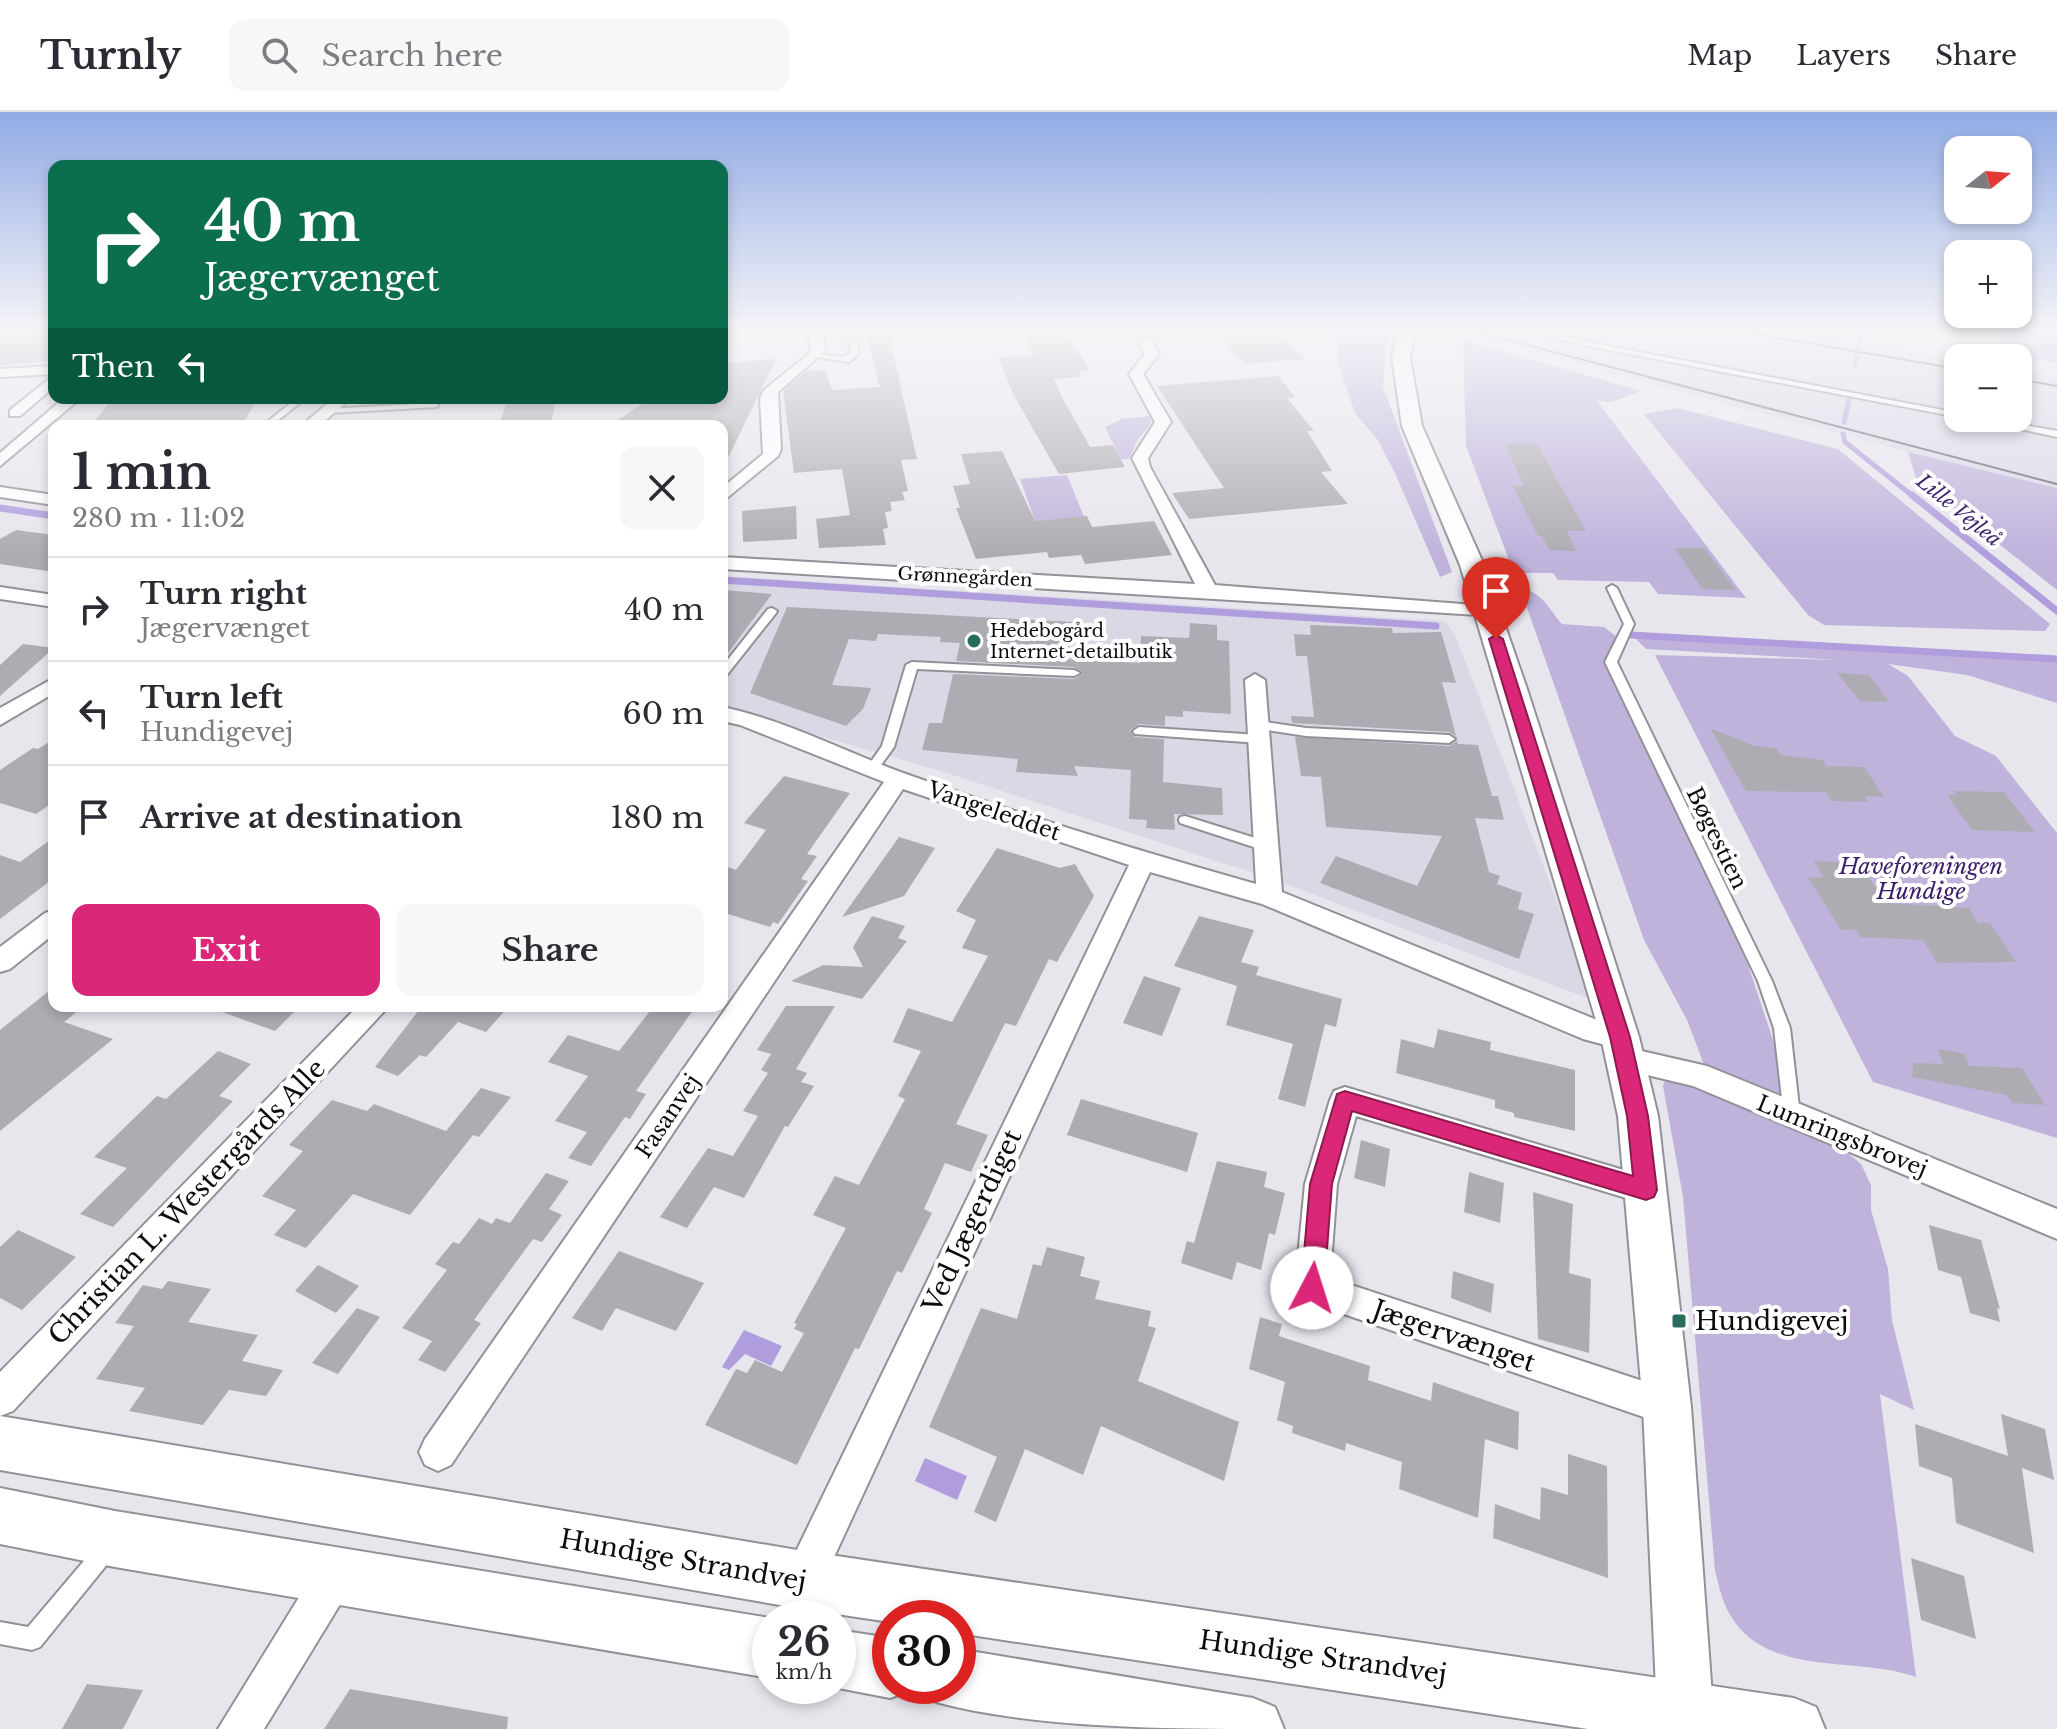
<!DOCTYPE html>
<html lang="en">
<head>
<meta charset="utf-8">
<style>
  body { margin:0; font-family:"Libre Baskerville",serif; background:#f7f7f7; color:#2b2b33; height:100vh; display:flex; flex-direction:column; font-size:30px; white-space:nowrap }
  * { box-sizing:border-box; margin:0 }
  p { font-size:26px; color:#7c7c81 }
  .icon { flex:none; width:44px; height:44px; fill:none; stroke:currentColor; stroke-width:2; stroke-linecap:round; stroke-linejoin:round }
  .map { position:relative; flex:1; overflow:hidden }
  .panel { position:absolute; left:48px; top:308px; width:680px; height:592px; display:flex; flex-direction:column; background:#fff; border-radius:16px; box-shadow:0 4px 12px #0003 }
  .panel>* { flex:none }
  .guide { position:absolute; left:48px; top:48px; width:680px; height:244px; border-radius:16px; box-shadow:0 4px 12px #0003; background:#0b6e4f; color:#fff; overflow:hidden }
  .needle { width:52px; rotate:73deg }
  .fabs { position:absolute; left:1944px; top:24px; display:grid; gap:16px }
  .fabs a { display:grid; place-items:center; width:88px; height:88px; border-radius:16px; background:#fff; box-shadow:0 4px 12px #0003; font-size:40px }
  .speed { position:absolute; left:752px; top:1488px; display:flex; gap:16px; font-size:40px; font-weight:700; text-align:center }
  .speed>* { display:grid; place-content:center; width:104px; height:104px; border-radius:50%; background:#fff; box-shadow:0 4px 12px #0003; line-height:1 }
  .speed small { font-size:20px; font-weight:400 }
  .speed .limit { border:12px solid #d22; background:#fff; color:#111 }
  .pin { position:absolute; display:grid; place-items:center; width:68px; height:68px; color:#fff; margin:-82px -34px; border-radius:50% 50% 50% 0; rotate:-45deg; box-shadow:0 0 8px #0007 }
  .pin .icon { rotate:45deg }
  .me { position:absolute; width:88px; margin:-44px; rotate:5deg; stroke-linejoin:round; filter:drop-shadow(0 0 6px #0008) }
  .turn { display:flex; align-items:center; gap:28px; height:168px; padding:0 24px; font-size:36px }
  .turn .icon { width:104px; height:104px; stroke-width:2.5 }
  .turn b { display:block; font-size:56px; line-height:68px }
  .then { display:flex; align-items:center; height:76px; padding:0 24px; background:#0003; gap:16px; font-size:30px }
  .round { display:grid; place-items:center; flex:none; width:84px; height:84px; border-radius:16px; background:#f7f7f7 }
  .headline { display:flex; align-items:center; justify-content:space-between; height:136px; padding:0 24px }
  h1 { font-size:48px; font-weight:700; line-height:60px }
  .primary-button { display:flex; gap:16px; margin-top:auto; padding:16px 24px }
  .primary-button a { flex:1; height:92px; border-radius:16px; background:#db2777; color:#fff; font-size:32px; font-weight:700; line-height:92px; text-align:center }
  .primary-button a+a { background:#f7f7f7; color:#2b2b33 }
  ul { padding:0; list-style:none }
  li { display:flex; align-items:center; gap:24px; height:104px; padding:0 24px; border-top:2px solid #e1e1e2 }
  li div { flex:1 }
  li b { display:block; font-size:30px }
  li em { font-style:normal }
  header { display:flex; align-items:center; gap:48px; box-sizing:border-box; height:112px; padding:0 40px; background:#fff; border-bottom:2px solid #e1e1e2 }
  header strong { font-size:38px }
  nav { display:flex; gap:44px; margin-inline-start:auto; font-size:28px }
  .search { width:560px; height:72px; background:#f7f7f7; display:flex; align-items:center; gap:20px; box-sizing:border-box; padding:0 28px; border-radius:16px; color:#7c7c81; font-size:30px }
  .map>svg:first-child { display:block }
</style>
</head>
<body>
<header>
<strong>Turnly</strong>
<div class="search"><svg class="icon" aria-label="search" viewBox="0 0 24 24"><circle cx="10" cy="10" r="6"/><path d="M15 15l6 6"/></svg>Search here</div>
<nav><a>Map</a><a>Layers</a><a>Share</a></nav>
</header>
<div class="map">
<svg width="2057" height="1617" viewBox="0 0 2057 1617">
  <rect width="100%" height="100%" fill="#e8e6ed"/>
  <path fill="#dbd8e6" d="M1454 217H1775L1958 248V306H2018V258L2057 265V376L1908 340 1454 220Z
    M722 464 1444 509 1455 522 1595 889 1275 768 937 658 722 596Z"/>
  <path fill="#bfb3dc" d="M1338 217H1387L1383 275 1452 460 1440 465 1395 361 1377 327 1355 301 1337 249Z
    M1998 217H2057V251L2004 243Z
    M1463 228 1642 279 1611 290 1597 289 1746 486 1658 482 1649 470 1558 468 1553 461H1514L1466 334Z
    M1678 296 1838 337 2050 512 2045 519 1824 513 1808 503 1644 302Z
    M1150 304 1151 312 1138 327 1129 347H1121L1105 315 1122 307Z
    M1908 340 2057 376V478L1916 366Z
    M1067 363 1084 405 1035 409 1020 367Z
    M1520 476C1544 481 1547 495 1562 512L1604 515 1617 525 1615 567 1747 850 1778 943 1783 995 1708 963 1687 908 1644 828Z
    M1675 526 2057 549V591L1967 563 1888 552 1908 564 1955 624 1996 644 2057 721V1026L1873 970 1655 543 1840 548 1646 537 1636 527Z
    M1665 968 1685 969 1832 1028 1861 1052 1871 1073V1098L1888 1157 1892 1208 1914 1298 1880 1282 1916 1565C1855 1543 1766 1567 1729 1501 1722 1489 1719 1473 1715 1459L1683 1085 1663 974Z"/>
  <path fill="#b09ddd" d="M744 1218 782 1234 771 1254 745 1242 729 1258 722 1255Z
    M925 1346 967 1364 957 1388 915 1369Z"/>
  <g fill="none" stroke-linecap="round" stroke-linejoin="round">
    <path stroke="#b09ddd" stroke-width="5" d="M1858 236 1862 217
      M1855 253 1857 245
      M1844 310 1850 283
      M1843 322 1845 330 1914 385"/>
    <path stroke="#b09ddd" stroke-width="7" d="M1912 383 2057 499
      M0 396 54 404
      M722 468 1436 514
      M1631 523 2057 547"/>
  </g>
  <path fill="#aeacb3" d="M0 217H54V248L0 254Z
    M1021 217 1064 218 1090 258 1079 259 1082 265 1054 267 1062 285 1090 335 1113 333 1125 355 1059 362 1013 282 999 246 1034 243Z
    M1264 217 1268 222 1280 221 1304 247 1244 252 1217 220Z
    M888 219 917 347 901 348 908 379 902 380 905 388 890 390 892 399 885 400 888 416 883 417 886 433 819 436 816 407 850 403 842 357 794 361 783 279 806 259 825 258 832 278 880 275 866 220Z
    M776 247 722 358V314H609L651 286H722V251Z
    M1278 264 1295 285 1287 286 1314 319H1307L1332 359 1321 360 1348 392 1189 407 1172 381 1224 376 1157 274Z
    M145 286H258L242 313 90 314 111 289Z
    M556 286 551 312 499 314 507 289Z
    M1505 332H1537L1586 419H1567L1576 439 1549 438 1542 424H1538L1513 374H1524Z
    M1002 339 1035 409 1087 404 1092 415 1154 409 1172 443 1085 452 1081 443 1049 446 1047 440 976 447 956 396H960L953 374 970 372 961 342Z
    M796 394 797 427 743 430 742 399Z
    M16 418 54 423V460L0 452V427Z
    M1675 436H1704L1736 478 1702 477Z
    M722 478 772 482 722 549Z
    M787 495 1073 510 1068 547 1140 551 1141 524 1189 526 1190 511 1217 513V528L1229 529 1231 602 1183 599V605L1165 604V614L1139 612 1130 618 1135 625 1164 627 1163 670 1222 676 1223 703 1174 702 1175 718 1146 716 1147 708 1129 707 1131 658 1074 654 1078 664 1016 660 1018 647 922 638 929 611H942L953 562 1074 567 1083 562 1074 555 956 549 960 531 940 530 941 525 878 522 876 529 849 527 832 573 871 576 863 597 846 614 750 581Z
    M1310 513 1392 516 1393 521 1441 520 1456 571 1442 570 1456 624 1449 620 1292 611 1291 604 1314 605 1307 544H1296L1294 522 1311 523Z
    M23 532 54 536 0 584V553Z
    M1837 561 1869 563 1889 590 1860 589Z
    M1710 616 1755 634 1776 636 1781 643 1823 648 1826 654 1864 655 1884 685 1865 684 1868 690 1832 689 1826 680 1746 679Z
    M1295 625 1449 634 1457 629 1458 632 1478 633 1492 684H1498L1504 708 1475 706 1489 760 1500 764 1497 772 1522 781 1518 797 1534 802 1519 847 1320 771 1336 744 1417 774 1442 724 1326 715 1321 665 1301 664Z
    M54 627V690L36 702 0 691V658L33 636 38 637Z
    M784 664 850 681 807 742 817 744 801 767 808 769 778 812 773 810 770 815 722 800V753L736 758 766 718 744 711Z
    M1954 679 2004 680 2035 720 1972 718 1947 683H1957Z
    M54 725V766L0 807V743L20 750Z
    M899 725 935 736 904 784 842 805Z
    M997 736 1060 756 1075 752 1094 784 1057 850 1049 847 1016 914 1005 911 956 1012 988 1023 971 1060 945 1051 924 1097 932 1101 902 1161 897 1159 859 1237 855 1236 797 1353 705 1313 736 1257 747 1261 755 1248 782 1260 804 1221 794 1217 797 1212 794 1211 846 1116 813 1103 835 1064 859 1073 905 987 898 984 921 939 893 930 908 896 952 910 988 844 962 836 976 808 956 799Z
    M1814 749 1858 751 1887 791 1969 796 1978 811H1990L2016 850 1937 851 1923 828 1860 825 1857 818H1841L1808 765 1824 766Z
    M872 804 905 814 898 826 907 829 862 887 791 869 823 853 863 855 853 835Z
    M1199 804 1254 818 1241 850 1259 855 1256 863 1342 887 1336 915 1325 912 1305 995 1278 987 1293 932 1226 913 1237 874 1174 854Z
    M1144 864 1181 876 1162 924 1123 911Z
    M54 875V894H84L64 910 113 927 0 1019V918Z
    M214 894H300L275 919 214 897Z
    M422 894H509L486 920 458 910 426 945 420 943 398 964 375 955Z
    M654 894H696L636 979 646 982 630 1007 625 1005 591 1054 568 1046 587 1020 555 1009 588 964 548 950 568 923 619 939Z
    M786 894H835L796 957 807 961 801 970 814 974 800 996 788 1015 785 1014 744 1086 714 1075 687 1116 660 1105 708 1036 733 1044 758 1004 743 999 768 961 761 958 771 942 757 938Z
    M1438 917 1491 930 1490 938 1575 958V1019L1514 1005V1001L1495 996V988L1396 961 1401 927 1434 936Z
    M1938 937 1965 942 1969 954 2022 956 2045 993 2012 991 2007 983 1912 965 1913 951 1943 952Z
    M218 939 251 952 219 984 233 989 113 1115 80 1102 127 1056 94 1045 157 984 166 987Z
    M481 976 511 985 479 1025 473 1023 410 1103 353 1082 306 1136 274 1123 296 1098 262 1084 303 1039 289 1033 332 988 367 999 374 992 446 1019Z
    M1081 987 1198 1021 1187 1060 1067 1023Z
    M1361 1028 1390 1037 1385 1075 1354 1066Z
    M1217 1049 1267 1060 1264 1075 1285 1081 1275 1123 1269 1121 1261 1158 1237 1150 1232 1168 1181 1151 1187 1129 1194 1131Z
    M1469 1060 1504 1071 1500 1111 1464 1100Z
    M546 1061 569 1069 549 1097 562 1103 542 1130 533 1127 474 1208 481 1211 445 1260 418 1248 432 1229 402 1216 447 1158 435 1152 453 1130 459 1132 479 1106 492 1112 496 1106 510 1111Z
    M1533 1080 1573 1092 1569 1161 1591 1167 1589 1241 1538 1227Z
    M1929 1113 1981 1128 2000 1197 1997 1196 2000 1210 1970 1201 1961 1165 1938 1158Z
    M18 1118 76 1145 22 1198 0 1186V1135Z
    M1047 1135 1085 1145 1080 1164 1100 1169 1095 1187 1151 1199 1148 1214 1156 1216 1138 1269 1239 1310 1224 1369 1101 1314 1083 1363 1025 1337 996 1410 974 1400 997 1345 929 1315 981 1196 1017 1207 1033 1152 1041 1154Z
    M619 1139 704 1171 676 1219 616 1196 602 1219 572 1206Z
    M318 1153 359 1174 336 1201 295 1179Z
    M1453 1159 1494 1172 1491 1201 1451 1186Z
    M168 1169 211 1177 188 1210 258 1223 242 1249 283 1258 266 1284 229 1278 203 1313 129 1299 145 1276 96 1267 134 1214 115 1211 143 1173 162 1177Z
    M357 1196 380 1205 338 1262 312 1251Z
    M1260 1205 1282 1212 1279 1224 1370 1254 1368 1268 1431 1289 1433 1270 1519 1300 1518 1338 1485 1327 1478 1406 1399 1377 1402 1350 1346 1331 1345 1339 1292 1321 1293 1314 1277 1308 1285 1270 1249 1257Z
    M2001 1302 2045 1317 2054 1368 2022 1356 2034 1441 1956 1411 1952 1366 1919 1354 1915 1312 2008 1344Z
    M1568 1342 1607 1354 1608 1466 1493 1426 1495 1392 1540 1408 1541 1375 1568 1383Z
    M1911 1446 1964 1464 1976 1527 1921 1508Z
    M87 1572 143 1578 123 1617H62Z
    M350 1577 508 1605 507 1617H324Z"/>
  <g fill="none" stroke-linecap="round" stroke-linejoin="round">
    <defs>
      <path id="service" d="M1523 217H1534L1582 229 1958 301V305L1582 233Z
        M852 227 856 229 859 241 849 250 811 244 815 242 844 245 851 240 848 229Z
        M297 286H306L271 314H262Z
        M434 291 438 293 437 295 329 301 325 299 329 297Z
        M1969 306H1986L2057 319V325Z
        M1612 473 1617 476 1634 512 1617 550 1772 869 1790 916 1800 1004 1798 1009 1792 1011 1786 1009 1784 1004 1774 916 1758 869 1605 550 1624 512 1607 476Z
        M772 496 777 499 776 501 726 564 722 565V555L768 497Z
        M912 550 1074 558 1080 561 1074 564 917 557 894 635 876 660H868L866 657 882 634 906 553Z
        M1258 609 1306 616 1449 623 1455 627 1449 631 1306 624 1254 616 1252 613Z
        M1139 615 1259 623 1265 627 1259 631 1135 622 1133 619Z
        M1185 704 1271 731 1273 734 1266 739 1180 711 1179 708 1180 705Z
        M106 1427 113 1431 117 1438 113 1445 40 1535 32 1538 0 1532V1510L28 1515 99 1431Z"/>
      <path id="minor" d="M809 217H823L825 239 778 280 781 337 778 344 722 390V376L763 342 760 286 764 278 810 241Z
        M1146 227 1151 228 1159 242 1143 262 1171 310 1148 346 1150 355 1215 473 1488 494 1495 496 1498 500 1495 504 722 457V445L1195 472 1132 346 1155 310 1129 262 1145 242 1139 231Z
        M54 254V262L0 265V257Z
        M54 263V275L20 304H10V298Z
        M64 286H81L0 354V341Z
        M334 286H351L319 314H301Z
        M0 375 54 383V393L0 385Z
        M0 475 54 483V495L0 487Z
        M1255 562 1265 568 1282 780 1597 908 1630 917 1634 925 1624 935 1707 954 2057 1097V1127L1693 974 1614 955 1610 947 1614 939 1620 937 1583 927 1262 792 1150 760 817 1482 803 1488 789 1482 783 1468 789 1454 1129 753 903 677 451 1353 438 1359 425 1353 419 1340 425 1327 884 670 740 613 722 609V595C786 608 845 640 906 662 1021 703 1139 739 1256 772L1245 568Z
        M54 566V581L0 613V596Z
        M54 798V822L10 857 0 860V835L45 801Z
        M358 894H389L13 1299 0 1304V1260Z
        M1345 975 1657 1068 1662 1078 1657 1088 1646 1092 1356 1004 1337 1072 1330 1166 1667 1277 1680 1282 1685 1295 1680 1308 1667 1313 1300 1187 1295 1176 1305 1072 1330 988 1334 979Z
        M336 1442 350 1448 356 1462 350 1476 264 1617H218L322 1448Z"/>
      <path id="tertiary" d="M1398 217H1416L1410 245 1422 314 1484 453 1528 580 1639 925 1658 1004 1691 1295 1713 1598 1705 1617H1665L1657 1598 1643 1295 1618 1004 1601 925 1460 453 1402 314 1392 245Z"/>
      <path id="secondary" d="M0 1304 803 1439 1794 1586 1816 1595 1825 1617H1588L958 1521V1506H890V1510L803 1497 0 1358Z
        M0 1376 115 1399 770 1506V1566L115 1455 0 1432Z
        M838 1518 890 1526V1574H913L912 1578 890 1586 828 1574H838Z
        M958 1537 1253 1586 1275 1595 1284 1617C1178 1617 1035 1617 936 1590L930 1574H958Z"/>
    </defs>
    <use href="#service" stroke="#939198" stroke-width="4"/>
    <use href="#minor" stroke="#939198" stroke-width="4"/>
    <use href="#tertiary" stroke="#939198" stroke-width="4"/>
    <use href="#secondary" stroke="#939198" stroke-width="4"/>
    <use href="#service" fill="#fff" fill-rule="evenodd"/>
    <use href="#minor" fill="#fff" fill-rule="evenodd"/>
    <use href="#tertiary" fill="#fff" fill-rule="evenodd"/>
    <use href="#secondary" fill="#fff" fill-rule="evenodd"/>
    <path stroke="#646367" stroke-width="2" d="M1466 217 2057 372
      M1726 217 1958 257
      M2018 267 2057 274"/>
  </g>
  <linearGradient id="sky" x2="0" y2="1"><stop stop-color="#91abe4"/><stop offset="0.49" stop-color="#f5f4f7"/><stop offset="1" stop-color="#f5f4f7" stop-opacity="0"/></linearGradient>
  <rect width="2057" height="443" fill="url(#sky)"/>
  <path fill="#db2777" stroke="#8e194d" stroke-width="2" d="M1496 523 1503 527 1630 925 1648 1004 1657 1078 1654 1085 1646 1088 1352 999 1332 1072 1324 1176 1321 1184 1312 1188 1304 1184 1301 1176 1310 1072 1337 982 1345 979 1633 1064 1627 1004 1610 925 1489 527Z"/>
  <g fill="#296c5e" stroke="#fff" stroke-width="3">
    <circle cx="974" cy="529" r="8"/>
    <rect x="1671" y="1201" width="16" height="16" rx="4"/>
  </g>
  <g text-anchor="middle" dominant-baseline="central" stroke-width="8" stroke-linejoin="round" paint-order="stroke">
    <g font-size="18" fill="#0c0b0d" stroke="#fff">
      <text transform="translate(965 465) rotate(3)">Grønnegården</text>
    </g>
    <g font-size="18" fill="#0c0b0d" stroke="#fff" text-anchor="start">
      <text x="990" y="519">Hedebogård<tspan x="990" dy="21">Internet-detailbutik</tspan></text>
    </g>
    <g font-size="20" font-style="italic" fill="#40226d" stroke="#fff">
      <text transform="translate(1959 398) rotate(39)">Lille Vejleå</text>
    </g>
    <g font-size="22" fill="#0c0b0d" stroke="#fff">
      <text transform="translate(994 699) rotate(19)">Vangeleddet</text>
      <text transform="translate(1717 726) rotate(64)">Bøgestien</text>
      <text transform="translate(668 1004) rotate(-56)">Fasanvej</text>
      <text transform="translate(1842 1024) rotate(22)">Lumringsbrovej</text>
    </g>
    <g font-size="22" font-style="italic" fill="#3c1d68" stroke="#fff">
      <text x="1921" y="754">Haveforeningen<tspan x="1921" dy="25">Hundige</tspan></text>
    </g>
    <g font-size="26" fill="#0c0b0d" stroke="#fff">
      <text transform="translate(187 1090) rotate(-46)">Christian L. Westergårds Alle</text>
      <text transform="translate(972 1109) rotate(-65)">Ved Jægerdiget</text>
      <text transform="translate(1454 1224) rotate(19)">Jægervænget</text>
      <text transform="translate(683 1448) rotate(10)">Hundige Strandvej</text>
      <text transform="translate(1323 1545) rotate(8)">Hundige Strandvej</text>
    </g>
    <g font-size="26" fill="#0c0b0d" stroke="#fff" text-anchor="start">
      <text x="1695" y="1209">Hundigevej</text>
    </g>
  </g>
</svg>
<div class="fabs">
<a><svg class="needle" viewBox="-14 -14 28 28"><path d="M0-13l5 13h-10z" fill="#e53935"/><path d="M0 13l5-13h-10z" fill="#7c7c81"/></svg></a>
<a>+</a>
<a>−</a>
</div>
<div class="speed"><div>26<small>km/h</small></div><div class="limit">30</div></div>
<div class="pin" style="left:1496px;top:527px;background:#d93025"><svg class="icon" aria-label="arrive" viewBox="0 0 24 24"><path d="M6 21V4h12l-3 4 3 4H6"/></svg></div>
<svg class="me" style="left:1312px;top:1176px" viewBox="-20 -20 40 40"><circle r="19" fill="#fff"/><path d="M0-13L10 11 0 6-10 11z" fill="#db2777"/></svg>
<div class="guide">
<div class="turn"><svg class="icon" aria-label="right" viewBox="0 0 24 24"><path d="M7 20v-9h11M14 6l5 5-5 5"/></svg><div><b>40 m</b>Jægervænget</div></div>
<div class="then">Then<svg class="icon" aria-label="left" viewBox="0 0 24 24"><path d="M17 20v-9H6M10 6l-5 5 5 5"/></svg></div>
</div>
<section class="panel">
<div class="headline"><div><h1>1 min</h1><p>280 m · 11:02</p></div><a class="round"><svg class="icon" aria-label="close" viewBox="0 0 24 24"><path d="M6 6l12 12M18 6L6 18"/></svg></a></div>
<ul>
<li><svg class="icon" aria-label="right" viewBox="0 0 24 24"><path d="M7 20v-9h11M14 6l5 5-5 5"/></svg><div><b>Turn right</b><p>Jægervænget</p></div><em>40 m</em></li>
<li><svg class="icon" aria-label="left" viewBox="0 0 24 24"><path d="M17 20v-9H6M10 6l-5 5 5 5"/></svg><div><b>Turn left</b><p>Hundigevej</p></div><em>60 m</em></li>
<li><svg class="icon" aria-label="arrive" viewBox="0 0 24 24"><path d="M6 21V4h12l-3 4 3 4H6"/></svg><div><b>Arrive at destination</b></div><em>180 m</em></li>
</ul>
<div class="primary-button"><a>Exit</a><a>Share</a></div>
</section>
</div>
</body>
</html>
